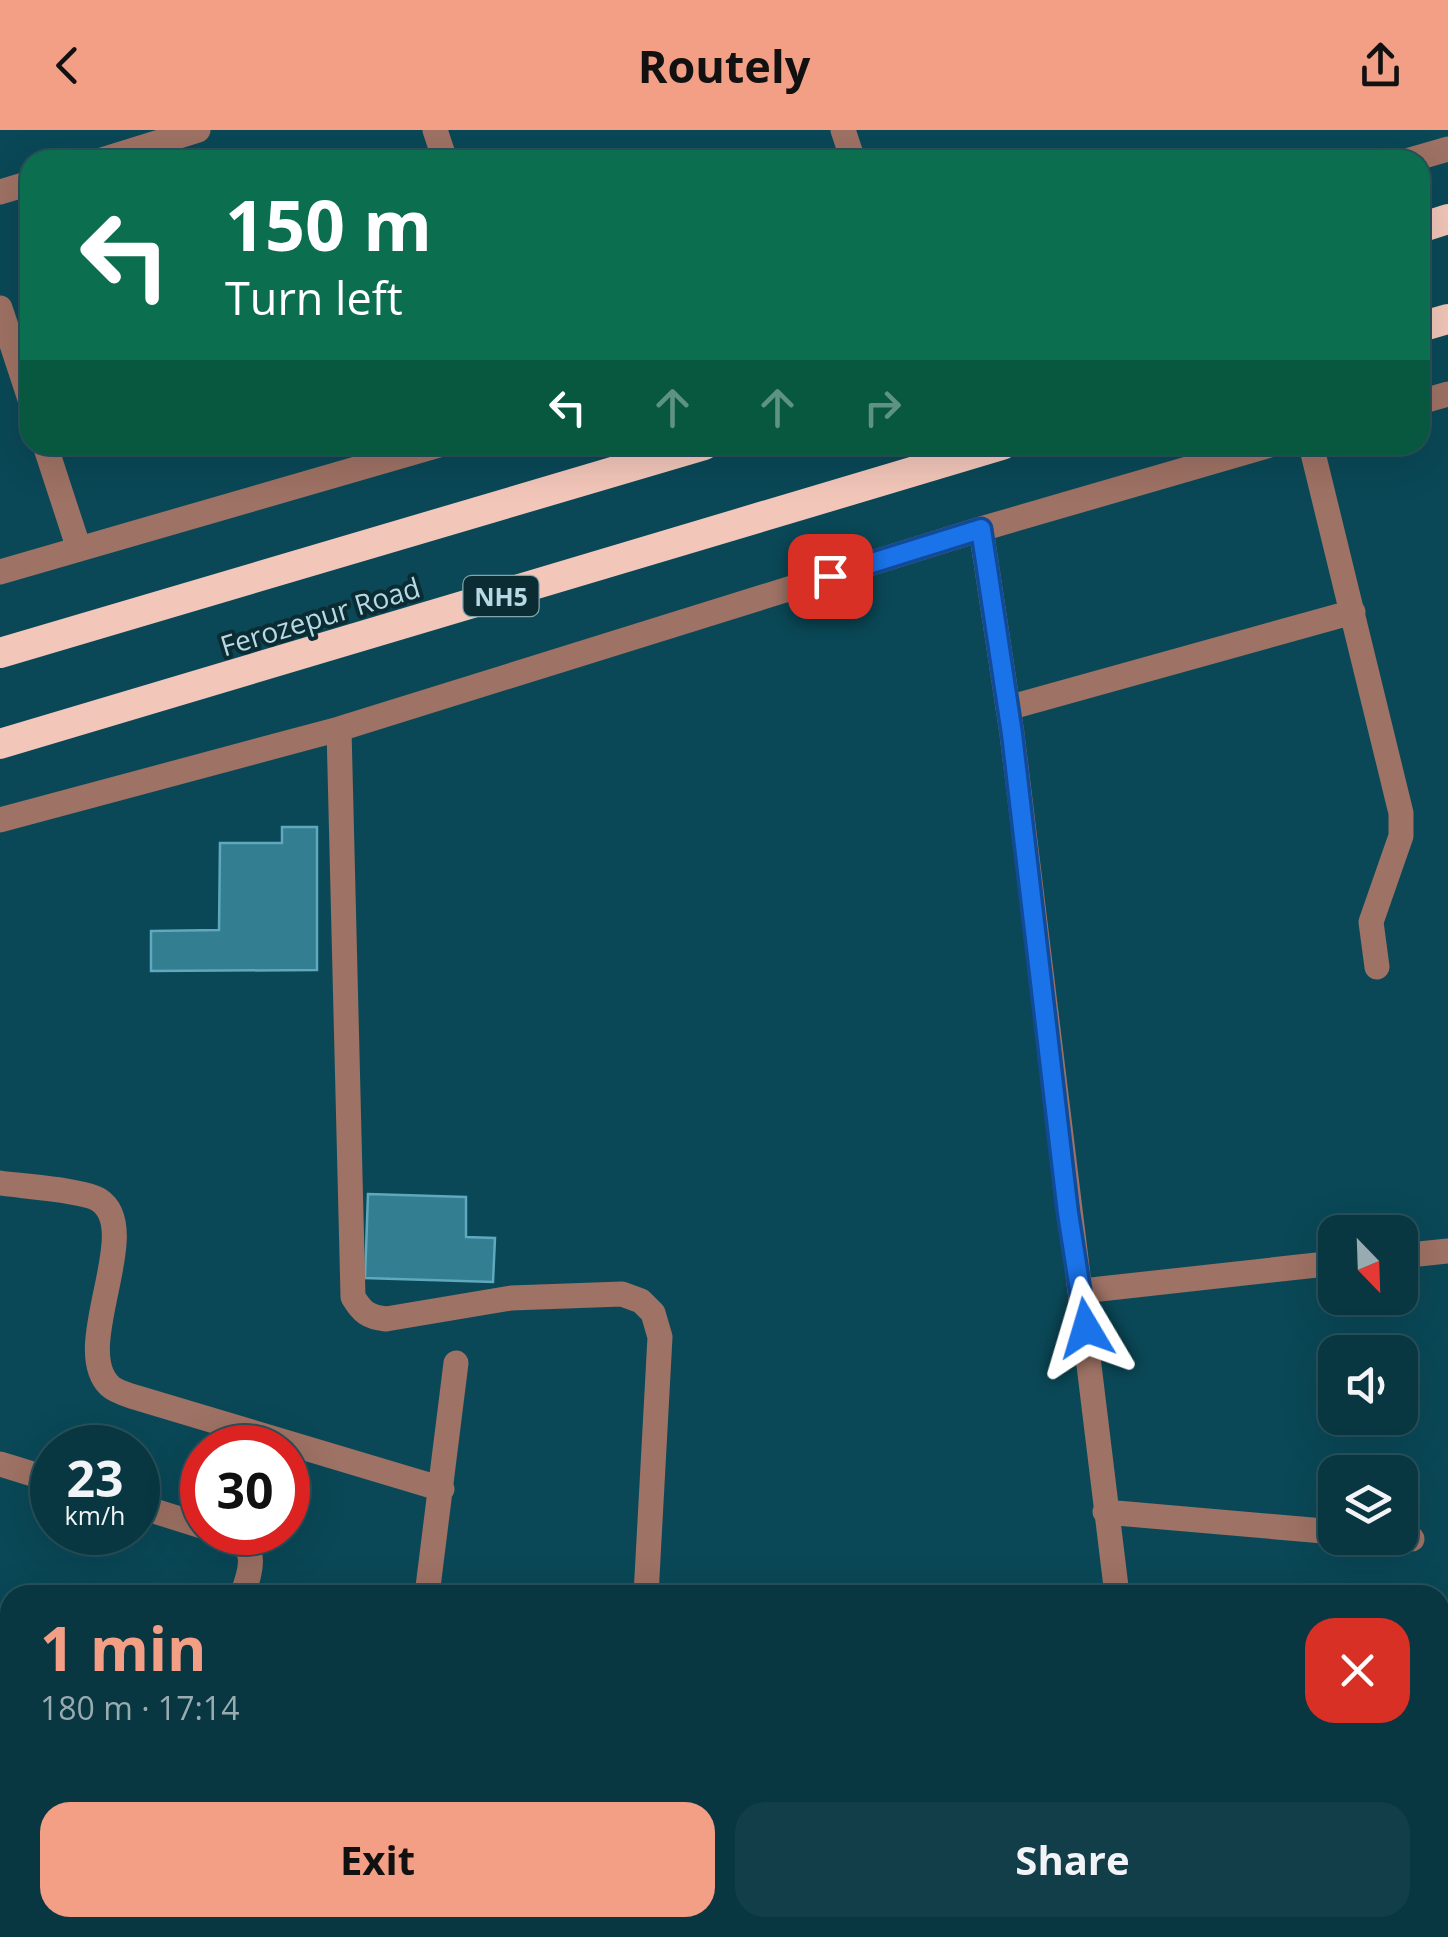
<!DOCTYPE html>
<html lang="en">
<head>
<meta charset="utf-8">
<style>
  body { margin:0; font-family:"Open Sans",sans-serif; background:#113e48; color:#f1f3f6; height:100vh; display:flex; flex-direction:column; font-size:38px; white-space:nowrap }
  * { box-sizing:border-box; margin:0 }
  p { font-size:32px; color:#98abb1 }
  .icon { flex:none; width:55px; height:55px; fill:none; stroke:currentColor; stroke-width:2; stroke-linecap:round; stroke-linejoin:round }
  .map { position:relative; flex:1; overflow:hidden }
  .details { position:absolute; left:0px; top:1455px; width:1450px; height:352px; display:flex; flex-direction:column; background:#083641; border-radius:30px 30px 0 0; box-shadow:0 10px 40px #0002,0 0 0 2px #29505a }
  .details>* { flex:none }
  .banner { position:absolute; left:20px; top:20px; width:1410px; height:305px; border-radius:30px; box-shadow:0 10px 40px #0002,0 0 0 2px #29505a; background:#0b6e4f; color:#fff; overflow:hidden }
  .needle { width:65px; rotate:157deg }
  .buttons { position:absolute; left:1318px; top:1085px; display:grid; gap:20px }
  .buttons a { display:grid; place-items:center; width:100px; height:100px; border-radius:20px; background:#083641; box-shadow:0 10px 40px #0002,0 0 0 2px #29505a; font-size:50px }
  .speed { position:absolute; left:30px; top:1295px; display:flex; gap:20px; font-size:50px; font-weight:700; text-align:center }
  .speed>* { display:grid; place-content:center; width:130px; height:130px; border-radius:50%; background:#083641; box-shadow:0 10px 40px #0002,0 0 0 2px #29505a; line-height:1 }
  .speed small { font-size:25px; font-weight:400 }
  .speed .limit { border:15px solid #d22; background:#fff; color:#111 }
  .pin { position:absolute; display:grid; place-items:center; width:85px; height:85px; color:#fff; margin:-42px; border-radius:20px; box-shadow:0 5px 15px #0006 }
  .me { position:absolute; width:110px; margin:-55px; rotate:353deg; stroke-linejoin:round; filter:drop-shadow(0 0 8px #0008) }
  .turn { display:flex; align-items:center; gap:35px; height:210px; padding:0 40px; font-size:45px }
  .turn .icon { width:130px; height:130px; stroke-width:2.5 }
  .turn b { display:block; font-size:70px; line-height:85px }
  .lanes { display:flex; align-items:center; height:95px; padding:0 40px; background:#0003; justify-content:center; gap:50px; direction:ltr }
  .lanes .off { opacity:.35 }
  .round { display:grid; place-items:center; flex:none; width:105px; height:105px; border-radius:30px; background:#113e48 }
  .head { display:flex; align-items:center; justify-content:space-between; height:170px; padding:0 40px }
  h1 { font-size:60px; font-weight:700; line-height:75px; color:#f39f85 }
  .button { display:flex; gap:20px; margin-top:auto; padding:20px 40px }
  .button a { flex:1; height:115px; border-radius:30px; background:#f39f85; color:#111; font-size:40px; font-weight:700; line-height:115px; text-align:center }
  .button a+a { background:#113e48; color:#f1f3f6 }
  header { display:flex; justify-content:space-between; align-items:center; height:130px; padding:0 40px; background:#f39f85; color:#111; font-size:45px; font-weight:700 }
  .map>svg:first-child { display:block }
</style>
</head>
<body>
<header><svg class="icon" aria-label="back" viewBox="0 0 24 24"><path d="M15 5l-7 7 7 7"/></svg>Routely<svg class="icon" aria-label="share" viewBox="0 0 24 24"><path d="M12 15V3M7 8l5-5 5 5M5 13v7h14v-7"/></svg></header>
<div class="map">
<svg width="1448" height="1807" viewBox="0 0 1448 1807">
  <rect width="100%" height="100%" fill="#0a4857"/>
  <path fill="#337e91" stroke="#5fa8bd" stroke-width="2.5" d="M282 697H317V840L151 841V801L219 800 220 713H282Z
    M368 1064 466 1067V1107L495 1108 493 1152 365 1148Z"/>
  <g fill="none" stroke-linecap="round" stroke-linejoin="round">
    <path stroke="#9e7264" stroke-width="25" d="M435 0 445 30
      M843 0 853 30
      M102 30 198 0
      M1410 30 1448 19
      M0 62 30 53
      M0 178 30 269
      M1420 272 1448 264
      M45 315 79 419
      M1311 315 1401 683V706L1371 792 1377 837
      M981 399 1012 604 1117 1465
      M0 442 439 315
      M1008 578 1353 482
      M339 599 353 1167C362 1182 368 1187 386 1189L511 1168 622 1164 641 1171 653 1183 660 1207 646 1465
      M0 690 339 599 981 399 1270 315
      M0 1053C20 1056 85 1060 99 1070 145 1100 69 1218 110 1256 114 1260 125 1264 131 1266L442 1359
      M1400 1126 1448 1121
      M1082 1161 1335 1133
      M0 1334 52 1350
      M138 1376 202 1396
      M1105 1382 1335 1402
      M223 1402C259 1414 253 1436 242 1465
      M1399 1408 1412 1409
      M427 1465 456 1233
      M0 1526 10 1529
      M169 1798 171 1807
      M1228 1798 1233 1807
      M387 1807 388 1798
      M625 1807 627 1798
      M885 1807 888 1798"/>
    <path stroke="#f2c6b9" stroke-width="30" d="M1420 98 1448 89
      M1420 197 1448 189
      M0 523 704 315
      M0 614 1002 315"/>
  </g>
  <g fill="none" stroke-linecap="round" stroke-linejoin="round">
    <defs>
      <path id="route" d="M830 446 981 399 1012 604 1068 1083 1086 1198"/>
    </defs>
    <use href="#route" stroke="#114b97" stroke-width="25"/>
    <use href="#route" stroke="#1a73e8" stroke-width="18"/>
  </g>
  <g text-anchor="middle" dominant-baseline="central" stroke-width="8" stroke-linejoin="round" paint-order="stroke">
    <rect fill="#0c2c34" stroke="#83a5ae" stroke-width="2.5" x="463.5" y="446" width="75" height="40" rx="8"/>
    <g font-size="25" font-weight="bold" fill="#b6d9e3">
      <text x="501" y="466">NH5</text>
    </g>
    <g font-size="28" fill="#b6d9e3" stroke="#0c2c34">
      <text transform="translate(320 486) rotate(-17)">Ferozepur Road</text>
    </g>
  </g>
</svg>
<div class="buttons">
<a><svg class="needle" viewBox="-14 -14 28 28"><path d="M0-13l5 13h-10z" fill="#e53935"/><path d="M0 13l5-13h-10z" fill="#98abb1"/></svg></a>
<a><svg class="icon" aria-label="sound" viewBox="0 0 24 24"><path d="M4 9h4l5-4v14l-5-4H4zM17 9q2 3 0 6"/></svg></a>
<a><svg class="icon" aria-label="layers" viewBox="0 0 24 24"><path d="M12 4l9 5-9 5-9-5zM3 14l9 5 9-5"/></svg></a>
</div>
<div class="speed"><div>23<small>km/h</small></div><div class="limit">30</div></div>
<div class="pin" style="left:830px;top:446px;background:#d93025"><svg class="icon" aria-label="arrive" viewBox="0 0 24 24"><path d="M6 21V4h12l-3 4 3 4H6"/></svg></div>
<svg class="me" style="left:1086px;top:1198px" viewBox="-20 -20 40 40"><path d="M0-17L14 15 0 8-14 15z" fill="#1a73e8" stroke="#fff" stroke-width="4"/></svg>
<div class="banner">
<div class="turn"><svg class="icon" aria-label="left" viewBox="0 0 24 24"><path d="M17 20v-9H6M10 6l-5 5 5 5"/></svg><div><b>150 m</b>Turn left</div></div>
<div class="lanes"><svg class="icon" aria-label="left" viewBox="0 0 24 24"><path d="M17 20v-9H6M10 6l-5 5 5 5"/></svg><svg class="icon off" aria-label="ahead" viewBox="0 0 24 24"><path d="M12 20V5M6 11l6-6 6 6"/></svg><svg class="icon off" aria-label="ahead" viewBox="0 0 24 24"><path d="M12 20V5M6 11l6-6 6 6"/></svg><svg class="icon off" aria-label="right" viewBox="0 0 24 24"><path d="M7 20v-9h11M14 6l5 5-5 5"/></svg></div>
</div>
<section class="details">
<div class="head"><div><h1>1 min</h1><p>180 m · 17:14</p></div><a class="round" style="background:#d93025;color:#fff"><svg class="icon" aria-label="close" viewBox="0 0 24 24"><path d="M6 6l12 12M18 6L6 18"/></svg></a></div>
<div class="button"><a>Exit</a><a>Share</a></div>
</section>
</div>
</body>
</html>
